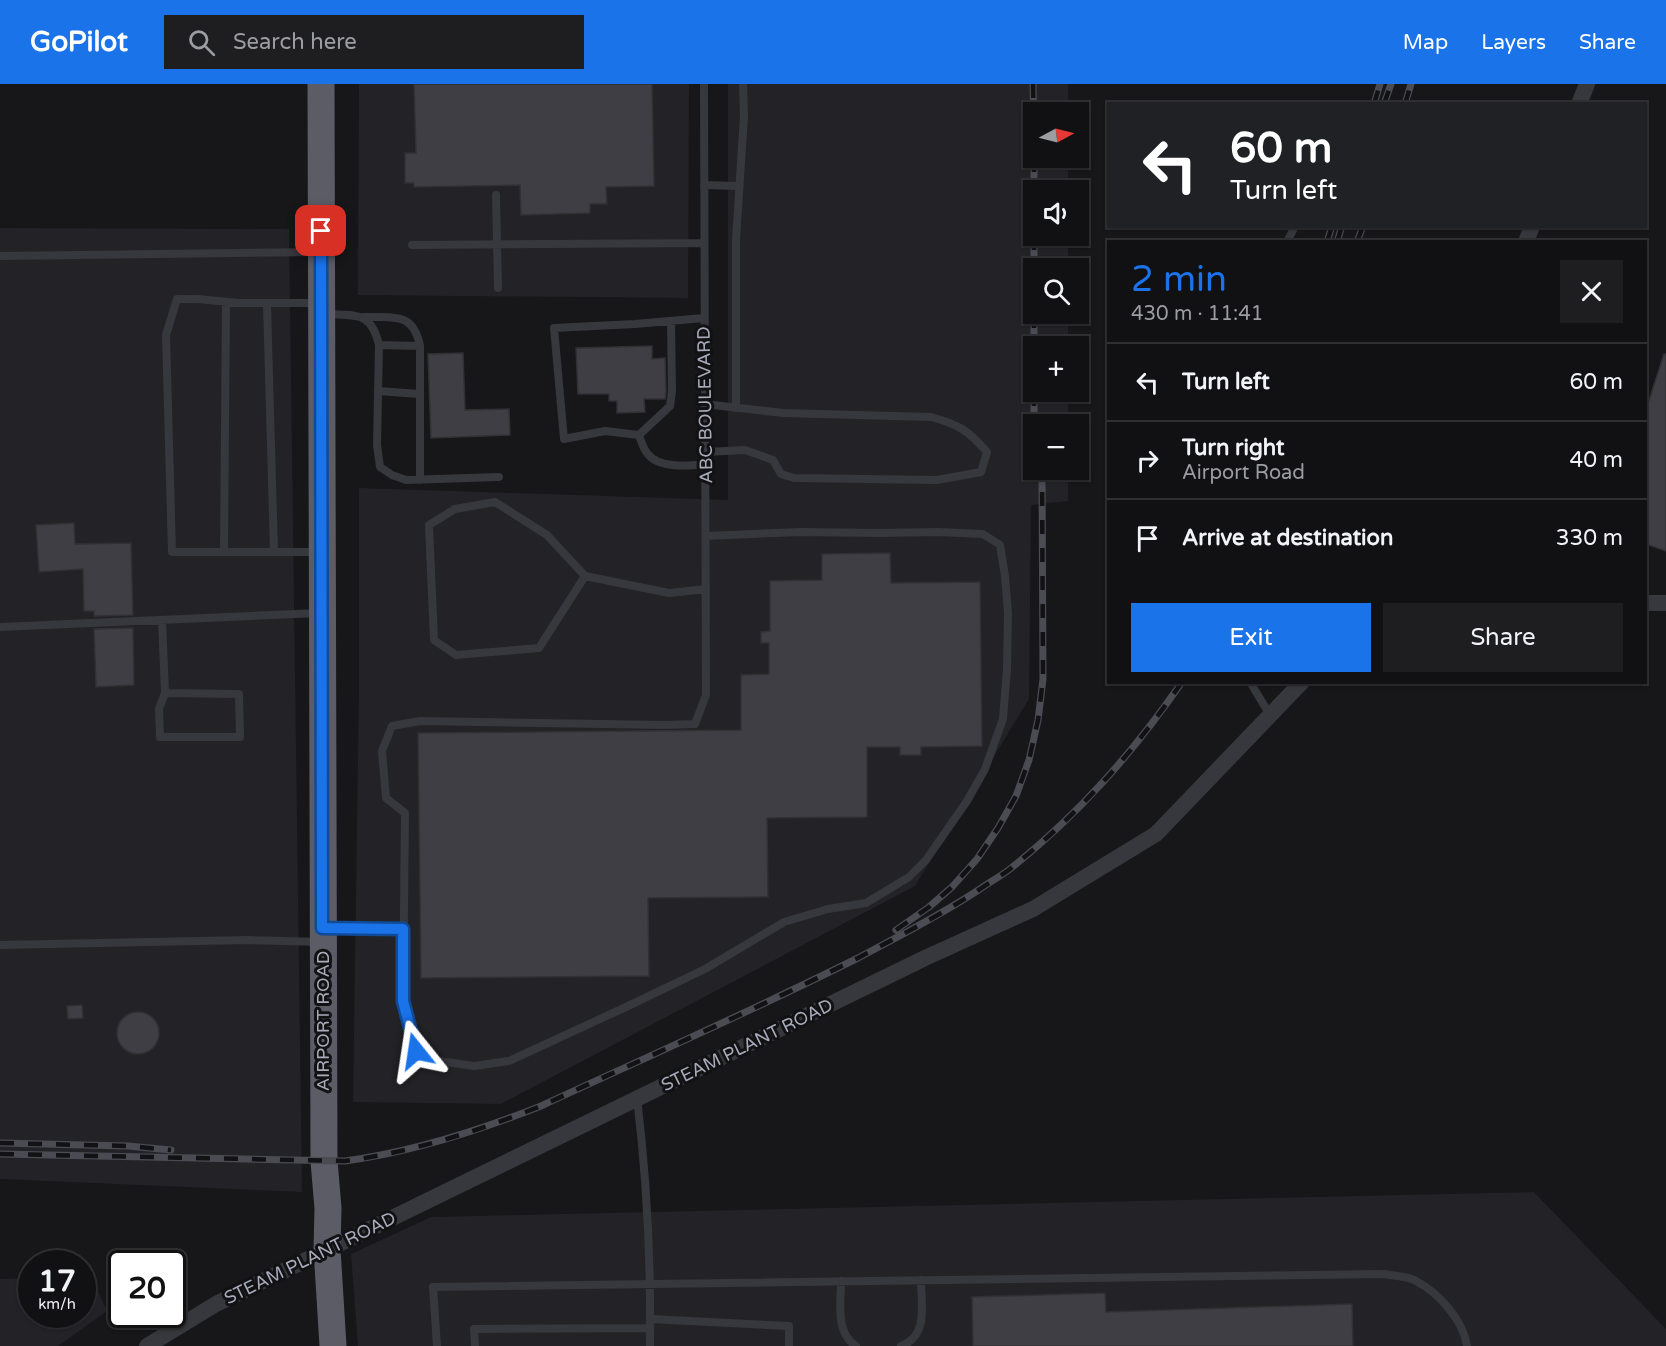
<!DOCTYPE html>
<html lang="en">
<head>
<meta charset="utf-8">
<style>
  body { margin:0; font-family:"Varela Round",sans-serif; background:#1e1e21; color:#f1f3f6; height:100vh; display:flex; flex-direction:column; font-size:22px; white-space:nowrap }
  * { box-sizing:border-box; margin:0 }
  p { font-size:20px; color:#9c9da0 }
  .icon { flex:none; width:33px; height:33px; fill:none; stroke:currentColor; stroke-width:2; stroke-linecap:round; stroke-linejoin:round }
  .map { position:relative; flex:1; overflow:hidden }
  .sheet { position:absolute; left:1107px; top:156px; width:540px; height:444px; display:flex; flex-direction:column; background:#111013; border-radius:0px; box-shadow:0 2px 4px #0004,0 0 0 2px #303033 }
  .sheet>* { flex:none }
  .top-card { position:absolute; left:1107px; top:18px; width:540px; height:126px; border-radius:0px; box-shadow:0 2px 4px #0004,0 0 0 2px #303033; background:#202124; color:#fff; overflow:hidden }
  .needle { width:39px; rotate:83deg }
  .fabs { position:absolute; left:1023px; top:18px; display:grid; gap:12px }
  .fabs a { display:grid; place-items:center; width:66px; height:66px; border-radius:0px; background:#111013; box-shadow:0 2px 4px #0004,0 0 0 2px #303033; font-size:30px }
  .speed { position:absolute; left:18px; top:1166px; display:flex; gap:12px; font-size:30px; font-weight:700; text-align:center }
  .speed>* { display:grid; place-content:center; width:78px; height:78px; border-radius:50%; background:#111013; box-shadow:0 2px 4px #0004,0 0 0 2px #303033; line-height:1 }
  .speed small { font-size:15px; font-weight:400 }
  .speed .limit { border:3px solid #111; border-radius:9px; background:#fff; color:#111 }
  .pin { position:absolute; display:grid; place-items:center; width:51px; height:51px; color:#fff; margin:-26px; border-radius:12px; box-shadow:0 3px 9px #0006 }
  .me { position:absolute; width:66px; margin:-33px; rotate:345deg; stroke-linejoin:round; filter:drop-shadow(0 0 4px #0008) }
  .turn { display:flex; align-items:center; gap:21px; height:126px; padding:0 24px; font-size:27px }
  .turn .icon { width:78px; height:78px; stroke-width:2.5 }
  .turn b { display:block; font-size:42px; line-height:51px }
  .round { display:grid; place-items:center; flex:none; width:63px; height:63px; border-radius:0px; background:#1e1e21 }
  .summary { display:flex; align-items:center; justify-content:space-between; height:102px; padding:0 24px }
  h1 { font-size:36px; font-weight:600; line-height:45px; color:#1a73e8 }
  .primary-button { display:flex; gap:12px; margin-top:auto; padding:12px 24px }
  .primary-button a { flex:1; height:69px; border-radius:0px; background:#1a73e8; color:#fff; font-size:24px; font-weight:600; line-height:69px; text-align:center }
  .primary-button a+a { background:#1e1e21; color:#f1f3f6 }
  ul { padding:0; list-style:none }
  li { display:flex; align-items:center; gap:18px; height:78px; padding:0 24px; border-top:2px solid #303033 }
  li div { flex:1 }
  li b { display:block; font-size:22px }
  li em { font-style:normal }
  header { display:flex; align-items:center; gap:36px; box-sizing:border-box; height:84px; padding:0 30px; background:#1a73e8; color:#fff }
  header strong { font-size:28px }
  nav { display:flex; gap:33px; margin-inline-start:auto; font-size:21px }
  .search { width:420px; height:54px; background:#1e1e21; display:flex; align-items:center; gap:15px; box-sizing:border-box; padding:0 21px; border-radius:0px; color:#9c9da0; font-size:22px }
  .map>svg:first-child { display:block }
</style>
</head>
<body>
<header>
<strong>GoPilot</strong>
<div class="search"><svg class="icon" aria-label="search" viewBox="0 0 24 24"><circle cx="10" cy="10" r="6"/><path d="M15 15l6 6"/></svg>Search here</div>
<nav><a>Map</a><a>Layers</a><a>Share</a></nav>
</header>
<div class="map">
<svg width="1666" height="1262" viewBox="0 0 1666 1262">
  <rect width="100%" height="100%" fill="#171619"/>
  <path fill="#232226" d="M359 0H689L688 214 358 211Z
    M728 0H1068V28H1034V74H1068V106H1034V152H1068V184H1034V230H1068V262H1034V308H1068V340H1034V386H1068V417L1031 421 1029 615 915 802 501 1020 353 1018 359 606V404L728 416Z
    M0 144 289 145 302 1108 0 1095Z
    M1534 1108 1666 1245V1262H358L351 1170 431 1133Z
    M31 1194 32 1230H82L83 1194H92L107 1227 58 1262H0V1195Z"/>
  <path fill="#3e3e44" stroke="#313035" stroke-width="1.5" d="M414 0H652L654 102 606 103 607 120H590V129L521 131 520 101 414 103V99H405V69H416Z
    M652 262V275L665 274 666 307 665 315H644L645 328 617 329V317H609V310H578L576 264Z
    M463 269 465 326 509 325 510 351 431 354 428 270Z
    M1664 270H1666V467L1646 460V326Z
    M74 439 75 460 131 459 133 531 94 532V527H84L83 485 39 488 36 441Z
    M890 469 891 499 980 498 982 662 921 663V671H900V663H867V733L767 734 768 813 648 814 649 892 421 894 418 649 741 646V591L769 590V559H761V548L770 547V497L822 496V470Z
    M133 544 134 601 96 603 94 545Z
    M82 921 83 934 68 935 67 922Z
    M117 949a21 21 0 1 1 42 0a21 21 0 1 1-42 0Z
    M1105 1209 1106 1228 1352 1220 1353 1262H973L972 1213Z"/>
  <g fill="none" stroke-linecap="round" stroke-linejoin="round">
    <path stroke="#37373e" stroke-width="8" d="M704 0 706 611 695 640 665 641 420 637 392 642 382 667 386 714 405 729 403 917 416 967 439 977 474 982 509 977 626 923 705 885 784 838 828 825 866 819 909 793 926 776 967 717 985 685 1003 635 1007 585 1008 529 1005 492 1000 461 983 450 938 448 880 449 800 448 706 452
      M704 101 739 102
      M496 111 498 204
      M1287 158 1295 142
      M412 161 704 159
      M0 172 318 168
      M318 219H239L197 215H177L166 251 172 468H319
      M267 220 274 468
      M325 230C355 232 371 226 379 261L377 361 380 383 392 391 406 396 499 393
      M363 233C393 234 413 227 420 262V396
      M704 234 635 240 554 244 564 355 605 347 639 351C641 357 643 364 647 369 658 385 689 382 706 380
      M379 261 420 262
      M378 307 420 310
      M704 320 783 329 931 333C958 340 969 347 987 368L981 388 937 396 794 394 781 390 773 376 745 366 706 368
      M736 324V156L744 32 743 0
      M639 351 670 322 672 307 671 237
      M224 468 226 218
      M585 492 539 564 456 571 434 556 429 441 455 425 495 418 547 451 585 492 669 509 706 505
      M162 536 165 609 239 610 240 653H160L159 625 165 609
      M0 543 318 529
      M1250 598 1270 631
      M326 844 403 845
      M0 861 248 856 320 858
      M637 1014C647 1096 651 1180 650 1262
      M841 1197C841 1218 835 1249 856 1262
      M650 1235 789 1242V1262
      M437 1262 433 1203 1384 1190C1394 1192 1408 1192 1416 1197 1439 1209 1463 1236 1467 1262
      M475 1262 474 1245 650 1244
      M901 1262C929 1252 921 1220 921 1196"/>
    <path stroke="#37373e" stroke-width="16" d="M1579 20 1587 0
      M1526 158 1532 142
      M1646 519H1666
      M147 1262 216 1220 925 874 1033 825 1156 750 1302 598"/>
    <path stroke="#5b5c66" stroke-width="27" d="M321 0 324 1077 328 1124 327 1165 333 1262"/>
    <defs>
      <path id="rail" d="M1033 0 1034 48
        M1374 20 1380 0
        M1384 20 1391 0
        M1405 20 1411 0
        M1034 74V106
        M1034 152V184
        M1327 158 1332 142
        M1337 158 1342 142
        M1357 158 1363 142
        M1034 230V262
        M1034 308V340
        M896 846 929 823 952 803 977 775 998 744 1016 712 1029 676 1038 636 1043 595 1042 386
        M0 1059 128 1062 171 1066
        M0 1070 345 1077C413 1068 478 1047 541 1022 647 973 754 926 858 874 899 852 941 831 980 805 990 798 1001 792 1010 785 1079 730 1132 670 1182 598"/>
    </defs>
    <use href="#rail" stroke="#4a4b53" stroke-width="7"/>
    <use href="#rail" stroke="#121114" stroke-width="4.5" stroke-dasharray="14" stroke-linecap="butt"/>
  </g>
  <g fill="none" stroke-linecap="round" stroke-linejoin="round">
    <defs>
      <path id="route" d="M321 147 322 844 403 845V917L416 967"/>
    </defs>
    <use href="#route" stroke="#114b97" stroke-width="15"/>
    <use href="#route" stroke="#1a73e8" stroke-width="10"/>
  </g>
  <g text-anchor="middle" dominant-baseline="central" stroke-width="6" stroke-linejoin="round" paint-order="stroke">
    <g font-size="18" fill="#a8abba" stroke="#121114">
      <text transform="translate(705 321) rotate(-91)">ABC BOULEVARD</text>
      <text transform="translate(323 937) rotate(-90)">AIRPORT ROAD</text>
      <text transform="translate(747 961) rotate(-26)">STEAM PLANT ROAD</text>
      <text transform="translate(310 1174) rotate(-26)">STEAM PLANT ROAD</text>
    </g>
  </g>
</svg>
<div class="fabs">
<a><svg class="needle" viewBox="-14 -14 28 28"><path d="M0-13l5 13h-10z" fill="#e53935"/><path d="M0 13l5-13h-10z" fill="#9c9da0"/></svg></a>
<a><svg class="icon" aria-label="sound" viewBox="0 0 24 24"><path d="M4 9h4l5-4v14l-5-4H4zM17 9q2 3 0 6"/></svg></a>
<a><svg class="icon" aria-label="search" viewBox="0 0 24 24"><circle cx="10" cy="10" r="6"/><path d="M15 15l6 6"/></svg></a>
<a>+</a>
<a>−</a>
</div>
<div class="speed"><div>17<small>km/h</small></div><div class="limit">20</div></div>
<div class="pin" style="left:321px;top:147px;background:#d93025"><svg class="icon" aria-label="arrive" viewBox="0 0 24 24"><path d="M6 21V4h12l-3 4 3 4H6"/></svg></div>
<svg class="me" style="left:416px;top:967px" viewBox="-20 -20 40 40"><path d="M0-17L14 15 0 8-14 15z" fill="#1a73e8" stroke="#fff" stroke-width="4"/></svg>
<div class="top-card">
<div class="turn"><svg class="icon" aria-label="left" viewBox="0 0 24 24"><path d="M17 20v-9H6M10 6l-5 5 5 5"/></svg><div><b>60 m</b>Turn left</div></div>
</div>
<section class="sheet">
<div class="summary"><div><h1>2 min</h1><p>430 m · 11:41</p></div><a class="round"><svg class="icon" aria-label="close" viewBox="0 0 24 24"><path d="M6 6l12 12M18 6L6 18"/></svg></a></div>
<ul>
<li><svg class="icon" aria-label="left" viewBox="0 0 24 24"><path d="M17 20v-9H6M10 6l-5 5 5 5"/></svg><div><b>Turn left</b></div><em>60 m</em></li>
<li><svg class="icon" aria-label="right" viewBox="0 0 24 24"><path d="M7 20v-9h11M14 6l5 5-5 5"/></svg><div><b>Turn right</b><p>Airport Road</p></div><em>40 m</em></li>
<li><svg class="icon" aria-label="arrive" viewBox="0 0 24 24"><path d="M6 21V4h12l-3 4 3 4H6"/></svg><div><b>Arrive at destination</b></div><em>330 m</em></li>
</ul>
<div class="primary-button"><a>Exit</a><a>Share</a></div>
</section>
</div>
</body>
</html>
